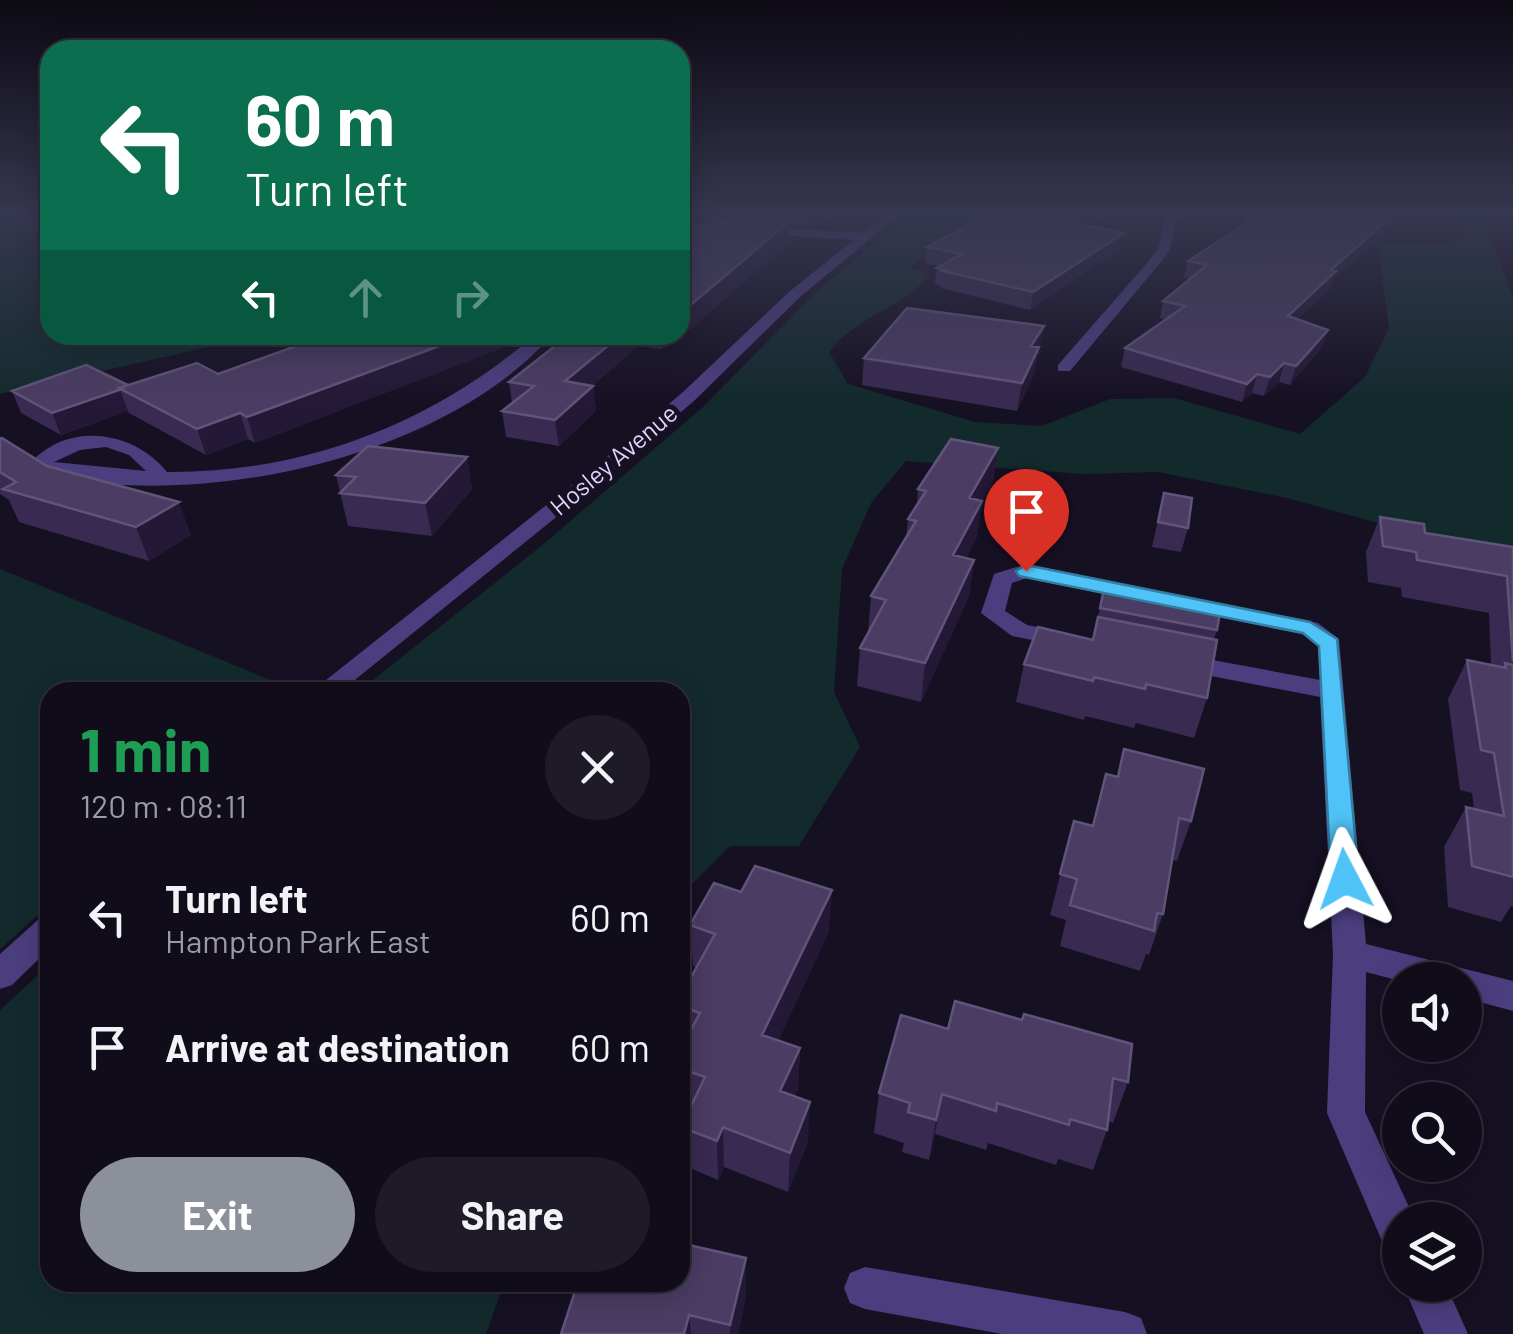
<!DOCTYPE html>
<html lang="en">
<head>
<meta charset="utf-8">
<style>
  body { margin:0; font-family:Barlow,sans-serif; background:#1e1a27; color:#f1f3f6; height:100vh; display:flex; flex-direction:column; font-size:38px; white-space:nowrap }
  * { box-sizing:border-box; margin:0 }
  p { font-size:32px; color:#9c9ba2 }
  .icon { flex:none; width:55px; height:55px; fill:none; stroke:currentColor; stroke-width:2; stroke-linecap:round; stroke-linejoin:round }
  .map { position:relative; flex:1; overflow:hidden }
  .panel { position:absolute; left:40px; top:682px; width:650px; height:610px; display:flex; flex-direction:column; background:#100c1a; border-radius:30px; box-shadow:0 5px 25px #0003,0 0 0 2px #302c39 }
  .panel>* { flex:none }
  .hud { position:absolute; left:40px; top:40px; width:650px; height:305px; border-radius:30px; box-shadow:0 5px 25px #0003,0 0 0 2px #302c39; background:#0b6e4f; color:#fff; overflow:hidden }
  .buttons { position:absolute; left:1382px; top:962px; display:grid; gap:20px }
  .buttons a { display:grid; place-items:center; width:100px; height:100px; border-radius:50%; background:#100c1a; box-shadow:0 5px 25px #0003,0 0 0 2px #302c39; font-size:50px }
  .pin { position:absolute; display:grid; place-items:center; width:85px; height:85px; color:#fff; margin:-102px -42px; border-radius:50% 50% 50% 0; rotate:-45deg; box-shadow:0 0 10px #0007 }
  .pin .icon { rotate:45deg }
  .me { position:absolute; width:110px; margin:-55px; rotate:356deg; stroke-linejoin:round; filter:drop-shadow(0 0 8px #0008) }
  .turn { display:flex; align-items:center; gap:35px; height:210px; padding:0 40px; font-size:45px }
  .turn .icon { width:130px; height:130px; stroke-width:2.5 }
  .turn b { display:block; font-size:70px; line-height:85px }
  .lanes { display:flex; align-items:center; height:95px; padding:0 40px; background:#0003; justify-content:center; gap:50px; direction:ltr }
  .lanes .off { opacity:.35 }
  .round { display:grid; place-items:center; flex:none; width:105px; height:105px; border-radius:52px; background:#1e1a27 }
  .overview { display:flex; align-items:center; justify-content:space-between; height:170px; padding:0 40px }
  h1 { font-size:60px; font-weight:700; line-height:75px; color:#1e9e55 }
  .primary-button { display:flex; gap:20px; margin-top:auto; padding:20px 40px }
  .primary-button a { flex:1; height:115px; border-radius:60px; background:#8c9099; color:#fff; font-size:40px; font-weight:700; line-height:115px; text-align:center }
  .primary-button a+a { background:#1e1a27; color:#f1f3f6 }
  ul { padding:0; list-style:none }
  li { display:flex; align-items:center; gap:30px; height:130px; padding:0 40px }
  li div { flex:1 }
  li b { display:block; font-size:38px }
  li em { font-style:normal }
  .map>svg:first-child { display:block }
</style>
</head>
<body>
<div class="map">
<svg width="1513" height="1334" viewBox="0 0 1513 1334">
  <rect width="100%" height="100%" fill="#161023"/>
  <path fill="#132a2d" d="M0 215H50V335H262L0 394Z
    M907 215H985L909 267 931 274C901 309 858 315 829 352L848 384 975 422 1042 426 1110 399 1174 398 1300 434 1365 377 1389 328 1378 243 1446 244 1468 236 1459 215H1482L1513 298V566L1440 540 1287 498 1158 472 1085 474 906 461 871 503 842 569 834 692 860 747 799 846H730L680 896V692H358L545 543 703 407 816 292Z
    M0 569 300 692H50V904L0 949Z
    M50 964V1282L504 1283 486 1334H0V1010Z"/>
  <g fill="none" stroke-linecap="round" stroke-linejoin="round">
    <path fill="#4b3e7f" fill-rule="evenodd" d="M886 215H899L800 297 695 400 612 472 340 692H311L598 464 683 392 790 291 854 240 759 234 755 227 863 233Z
      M1166 215H1178L1169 252 1070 371H1058V365L1147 263 1158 249Z
      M535 335H552C443 459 199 511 42 474L33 460C72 421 135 432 167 472 305 473 431 424 535 335ZM106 447 129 455 146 471 54 462 80 450Z
      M1026 564 1138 587 1149 594 1138 601 1027 578 1012 583 1005 611 1027 625 1076 635 1079 640 1067 647 1012 636 981 613 994 574Z
      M1187 597 1318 623 1339 639 1366 944 1513 981V1011L1465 998V980L1400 981 1366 972 1365 1112 1415 1220H1400V1254L1385 1248 1327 1113 1333 954 1320 697 1180 670 1168 662 1180 654 1320 680 1318 646 1302 634 1179 609 1175 604Z
      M50 915V948L12 985 0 989V954L39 919Z
      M865 1267 1125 1312 1141 1318 1147 1334H1002L865 1309 850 1303 844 1288 850 1273Z
      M1403 1285H1446L1468 1334H1424Z"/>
  </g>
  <path fill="#382a50" d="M680 215H827V219L807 226 790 225V241L677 341 662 349 638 346 592 386H593L596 411 559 446 506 437 502 411 512 403 509 382 569 335H680Z
    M1259 215H1405L1334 278 1331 287 1297 320 1322 347 1290 385 1279 382 1264 396 1252 393 1242 402 1121 367 1125 348 1166 320 1160 318 1163 301 1191 278 1184 277 1188 261Z
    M1089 227 1124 233 1120 249 1030 310 941 288V286L935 284 937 268 940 266 925 263 927 247Z
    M327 335H535L255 443 248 439 206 455 129 413 128 411 61 435 21 413 12 391 128 385 218 374Z
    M1040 352 1037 356 1034 374 1017 411 862 385 864 358Z
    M0 439 47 466 191 535 149 561 19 522 9 500 0 494Z
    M998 448 993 482 982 502 977 536 966 558 974 560 969 596 921 702 857 686 860 648 868 632 871 596 906 537 908 519 917 505 918 489Z
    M467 457 472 489 432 536 348 526 336 475Z
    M1164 493 1188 528 1181 552 1152 547Z
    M1380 517 1425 533 1513 547V907L1511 906 1501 922 1448 907 1444 847 1466 807 1474 809 1472 793 1460 790 1448 699 1467 660 1491 665 1489 613 1402 597 1401 588 1368 582 1366 552Z
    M1105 584 1217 630 1214 639 1207 698 1194 738 1136 723 1134 728 1085 716 1084 720 1016 702 1024 664 1093 640Z
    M1124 749 1191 821 1177 861 1172 860 1163 914 1149 955 1146 954 1140 971 1060 946 1066 920 1050 915 1074 821 1092 826 1117 777Z
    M690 925 829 931 778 1041 800 1048 798 1089 794 1097 808 1142 788 1192 724 1167 718 1180 685 1166 681 1127 689 1111 680 1107V1050L682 1046 680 1045V997L696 968 693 966Z
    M1022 1020 1128 1082 1113 1123 1108 1121 1107 1130 1093 1170 1058 1159 1056 1165 988 1143 986 1150 935 1134 929 1160 902 1152 904 1143 874 1133 879 1093 948 1029Z
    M682 1243 746 1258V1296L738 1334H561L616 1286Z"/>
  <path fill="#231836" d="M680 215H749V223L680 235Z
    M807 215H827V219L807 226Z
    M1086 215H1107L1070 239 1072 223Z
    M1393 215H1405L1334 278 1331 287 1283 334 1288 316 1331 270Z
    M790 221V241L677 341 662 349 661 335H680V314Z
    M1124 233 1120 249 1030 310 1033 292Z
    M1044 326 1034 374 1017 411 1022 383 1031 346Z
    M1328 330 1322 347 1290 385 1296 366Z
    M469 335H535L255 443 247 417Z
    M621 335H637L638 346 567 407 565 381Z
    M1284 363 1279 382 1264 396 1270 377Z
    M1257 374 1252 393 1242 402 1247 384Z
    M593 386 596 411 559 446 555 420Z
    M120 390 128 411 61 435 52 413Z
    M240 413 248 439 206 455 197 429Z
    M998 448 993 482 982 502 977 536 948 592 953 555 969 498Z
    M467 457 472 489 432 536 425 503Z
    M179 502 191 535 149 561 136 527Z
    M974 560 969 596 921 702 925 663Z
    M832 890 829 931 762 1076V1035Z
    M800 1048 798 1089 779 1131 780 1091Z
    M942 1094 935 1134 929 1160 936 1120Z
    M810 1102 808 1142 788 1192 790 1153Z
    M723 1127 724 1167 718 1180 717 1141Z
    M746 1258V1296L738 1334H730V1325Z
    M689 1315 691 1334H684Z"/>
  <path fill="#4a3c62" stroke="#61547a" stroke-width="2.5" d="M989 215H1086L1072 223 1124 233 1033 292 943 271 946 270 937 268 962 254 927 247Z
    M1259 215H1393L1331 270 1336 271 1288 316 1328 330 1296 366 1284 363 1270 377 1257 374 1247 384 1125 348 1185 306 1163 301 1207 265 1188 261Z
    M750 218 790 221 680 314V229Z
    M907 308 1044 326 1031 346 1039 347 1022 383 864 358Z
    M327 335H469L247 417 240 413 197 429 119 388 197 363 218 374Z
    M569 335H621L565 381 593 386 555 420 502 411 534 386 509 382Z
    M86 365 128 385 119 388 122 389 52 413 12 391Z
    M2 438 47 466 179 502 136 527 3 489 16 482 0 472V439Z
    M951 439 998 448 969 498 982 501 953 555 974 560 925 663 860 648 886 600 871 596 916 521 908 519 926 491 918 489Z
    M368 446 467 457 425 503 340 493 356 477 336 475Z
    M1164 493 1192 498 1188 528 1158 522Z
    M1380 517 1424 524 1425 533 1513 547V661L1507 576 1417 560 1416 552 1383 546Z
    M1105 584 1221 606 1217 630 1100 608Z
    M1098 617 1217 640 1207 698 1146 684 1145 689 1094 677 1093 681 1024 664 1038 627 1093 640Z
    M1467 660 1506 668 1505 663 1513 665V877L1472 866 1466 807 1504 816 1494 753 1481 750Z
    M1124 749 1204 769 1191 821 1179 818 1163 914 1157 913 1154 931 1070 905 1077 879 1060 874 1074 821 1093 826 1106 774 1118 777Z
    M755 866 832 890 762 1035 800 1048 780 1091 810 1102 790 1153 723 1127 717 1141 681 1127 705 1077 680 1068V1050L700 1013 680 1006V997L715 934 690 925 714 883 741 892Z
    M955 1001 1022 1020 1024 1014 1132 1044 1128 1082 1113 1078 1107 1130 1070 1119 1069 1125 997 1103 996 1111 942 1094 936 1120 908 1112 910 1103 879 1093 901 1015 948 1029Z
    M680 1243 746 1258 730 1325 689 1315 684 1334H561L578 1282H601L616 1286 617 1282H680Z"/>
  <linearGradient id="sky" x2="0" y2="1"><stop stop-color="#0c0913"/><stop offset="0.53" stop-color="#363750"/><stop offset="1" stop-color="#363750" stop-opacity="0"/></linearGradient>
  <rect width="1513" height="402" fill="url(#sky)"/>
  <path fill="#4fc3f7" stroke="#337fa1" stroke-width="2.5" d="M1026 565 1310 622 1337 639 1359 879 1355 886H1335L1331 879 1319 646 1303 633 1019 576 1016 571Z"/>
  <g text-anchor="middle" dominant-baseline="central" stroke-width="10" stroke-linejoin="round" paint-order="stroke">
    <g font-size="25" fill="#dfd5fc" stroke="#161023">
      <text transform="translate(613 459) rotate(-40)">Hosley Avenue</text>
    </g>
  </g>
</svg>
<div class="buttons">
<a><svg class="icon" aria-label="sound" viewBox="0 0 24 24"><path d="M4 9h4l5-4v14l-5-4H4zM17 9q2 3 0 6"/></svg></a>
<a><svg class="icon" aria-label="search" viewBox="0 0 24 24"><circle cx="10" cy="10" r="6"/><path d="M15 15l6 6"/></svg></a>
<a><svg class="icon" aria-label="layers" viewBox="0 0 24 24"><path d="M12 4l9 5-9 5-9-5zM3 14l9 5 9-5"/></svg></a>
</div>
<div class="pin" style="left:1026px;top:571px;background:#d93025"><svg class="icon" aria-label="arrive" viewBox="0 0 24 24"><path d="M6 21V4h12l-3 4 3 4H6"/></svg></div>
<svg class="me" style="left:1345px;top:879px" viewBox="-20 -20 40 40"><path d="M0-17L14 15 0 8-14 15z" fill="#4fc3f7" stroke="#fff" stroke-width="4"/></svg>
<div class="hud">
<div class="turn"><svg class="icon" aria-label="left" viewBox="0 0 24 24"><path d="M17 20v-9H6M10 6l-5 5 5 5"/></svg><div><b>60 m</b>Turn left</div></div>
<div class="lanes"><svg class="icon" aria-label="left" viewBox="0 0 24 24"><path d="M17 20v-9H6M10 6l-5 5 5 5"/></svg><svg class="icon off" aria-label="ahead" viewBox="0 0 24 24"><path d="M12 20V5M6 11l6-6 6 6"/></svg><svg class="icon off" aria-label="right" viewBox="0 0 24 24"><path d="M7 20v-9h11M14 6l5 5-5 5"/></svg></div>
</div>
<section class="panel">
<div class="overview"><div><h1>1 min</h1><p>120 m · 08:11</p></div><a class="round"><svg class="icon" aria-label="close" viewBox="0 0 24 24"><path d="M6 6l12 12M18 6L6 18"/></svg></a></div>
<ul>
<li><svg class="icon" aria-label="left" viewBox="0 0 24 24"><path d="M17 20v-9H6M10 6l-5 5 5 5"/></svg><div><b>Turn left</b><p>Hampton Park East</p></div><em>60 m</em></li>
<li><svg class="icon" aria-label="arrive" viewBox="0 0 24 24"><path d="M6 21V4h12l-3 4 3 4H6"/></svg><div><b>Arrive at destination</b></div><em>60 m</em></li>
</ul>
<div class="primary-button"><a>Exit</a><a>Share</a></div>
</section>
</div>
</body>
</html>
